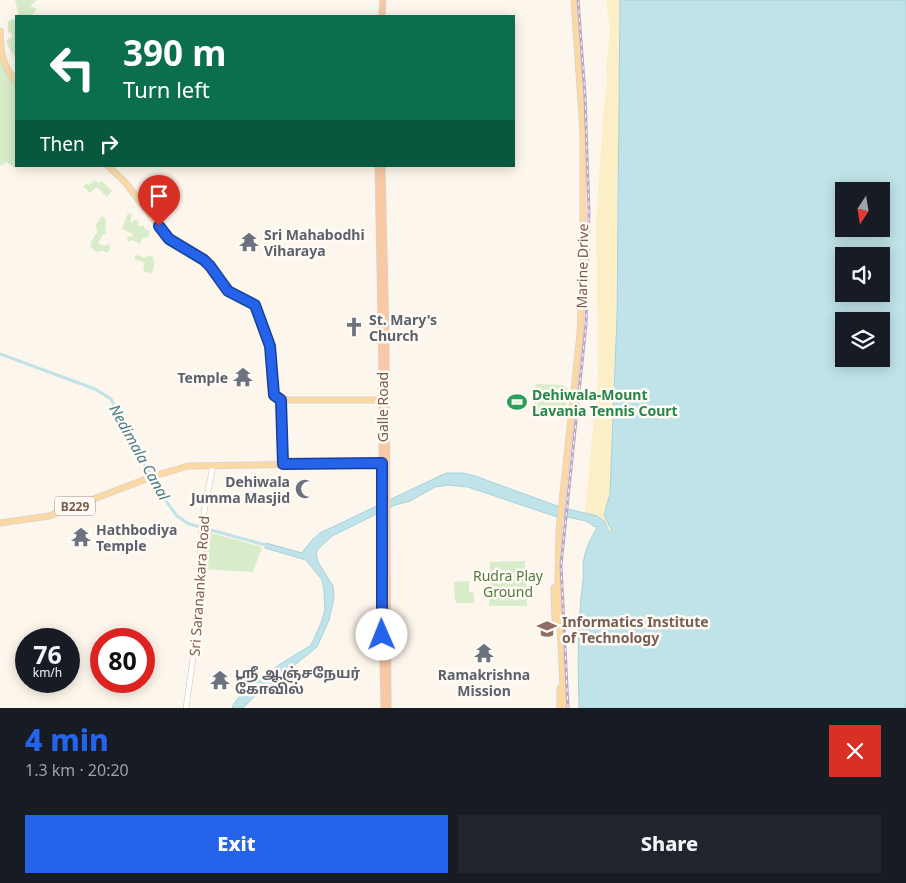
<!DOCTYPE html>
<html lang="en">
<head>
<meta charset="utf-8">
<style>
  body { margin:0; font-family:"Noto Sans","Noto Sans Tamil",sans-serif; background:#20242c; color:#f1f3f6; height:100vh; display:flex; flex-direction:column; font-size:19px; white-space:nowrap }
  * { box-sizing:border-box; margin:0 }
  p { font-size:16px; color:#9ea1a6 }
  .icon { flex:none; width:28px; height:28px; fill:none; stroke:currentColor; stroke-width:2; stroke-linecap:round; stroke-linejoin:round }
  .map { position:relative; height:708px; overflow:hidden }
  .side { display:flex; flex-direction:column; background:#171b24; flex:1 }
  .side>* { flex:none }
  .top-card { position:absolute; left:15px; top:15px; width:500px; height:152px; border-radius:0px; box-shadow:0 2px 12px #0003; background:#0b6e4f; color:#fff; overflow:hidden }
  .needle { width:32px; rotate:192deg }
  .buttons { position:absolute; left:835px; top:182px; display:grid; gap:10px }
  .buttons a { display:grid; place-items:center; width:55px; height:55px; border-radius:0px; background:#171b24; box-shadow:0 2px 12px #0003; font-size:25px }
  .speed { position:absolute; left:15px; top:628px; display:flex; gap:10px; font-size:25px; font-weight:700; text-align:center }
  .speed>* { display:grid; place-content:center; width:65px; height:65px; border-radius:50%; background:#171b24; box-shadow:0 2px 12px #0003; line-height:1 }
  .speed small { font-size:12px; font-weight:400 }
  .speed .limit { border:8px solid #d22; background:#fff; color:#111 }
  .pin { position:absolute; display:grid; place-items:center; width:42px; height:42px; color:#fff; margin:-51px -21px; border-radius:50% 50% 50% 0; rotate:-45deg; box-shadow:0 0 5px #0007 }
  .pin .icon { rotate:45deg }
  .me { position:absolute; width:55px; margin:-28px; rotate:359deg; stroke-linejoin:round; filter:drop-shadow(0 0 4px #0008) }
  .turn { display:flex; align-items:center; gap:18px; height:105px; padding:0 25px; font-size:22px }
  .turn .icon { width:65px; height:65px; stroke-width:2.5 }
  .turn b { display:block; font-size:35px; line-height:42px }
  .then { display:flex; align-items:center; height:48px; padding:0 25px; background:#0003; gap:10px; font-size:19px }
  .round { display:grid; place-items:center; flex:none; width:52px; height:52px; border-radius:0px; background:#20242c }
  .headline { display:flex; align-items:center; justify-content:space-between; height:85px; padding:0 25px }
  h1 { font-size:30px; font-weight:800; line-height:38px; color:#2563eb }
  .cta { display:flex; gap:10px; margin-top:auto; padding:10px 25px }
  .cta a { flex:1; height:58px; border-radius:0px; background:#2563eb; color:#fff; font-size:20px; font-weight:800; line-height:58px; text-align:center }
  .cta a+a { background:#20242c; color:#f1f3f6 }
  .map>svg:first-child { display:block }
</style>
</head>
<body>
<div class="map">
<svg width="906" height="708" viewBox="0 0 906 708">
  <rect width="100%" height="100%" fill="#fdf6ec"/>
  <path fill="#d8ecc9" d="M15 0H37L30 6 37 9 31 16H19Z
    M16 19V57L11 52 6 41 8 39 12 37V34L8 31V22L10 20Z
    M0 57 16 81 15 168 7 162 0 166Z
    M94 180 99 183 101 181 112 191 107 197 97 187 90 193 83 186 86 184 89 185Z
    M128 213 132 214 130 222 133 223V220L139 221 138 226H144V228L150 232 147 238H143L139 245 138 243 132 240 128 242 127 240 128 236 132 237 133 234 122 229Z
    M102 216 106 220 105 230 107 232 101 237 98 244 105 246 109 243 110 249 107 253 101 250 99 252 95 251 90 246 92 240 98 231 95 226Z
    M135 255C142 255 143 261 149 255L153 257V260L155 262 152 273 145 272 143 269 145 262 135 260Z
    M536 384 563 385 569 390 565 415 533 413Z
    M511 393 525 395 524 411 509 408Z
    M204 531 262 547 253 572 202 569Z
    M525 561 527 606H489L490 562Z
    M469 581V592L474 593V603H457L455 600 454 582Z"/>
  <path fill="#fcefc7" d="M606 0H620L616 320 610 494 604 515 612 529 611 532 602 519 585 513 598 375 596 222 604 104 607 81 606 66 610 31Z"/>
  <path fill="#bfe3e8" stroke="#a5d3da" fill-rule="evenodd" d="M620 0H906V708H579C578 665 577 623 583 581 584 576 583 571 583 565 584 551 591 538 598 526L595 527 586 521 558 515 557 517 468 487 448 485 435 487 410 501 395 505 332 536 318 549 316 553 318 562 333 586 334 598 329 620 317 647 286 672 259 692 243 708H232C239 688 291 657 310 646L313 641 321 623 325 610 324 591 322 580 306 560 265 548 266 543 302 553 312 540 320 533 446 473H463L475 476 560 507 597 516 605 522 609 532 612 531 604 515 610 494 617 316ZM844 191H881V229H844ZM844 256H881V294H844ZM844 321H881V359H844Z"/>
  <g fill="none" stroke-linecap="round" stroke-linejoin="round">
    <path stroke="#bfe3e8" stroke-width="3" d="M0 354 95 389 111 399 158 490 177 516 189 524 269 546"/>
    <defs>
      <path id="secondary" d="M186 708 197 630 202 523 213 465"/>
      <path id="primary" d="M0 31C1 53 1 63 16 81
        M108 166 125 182 169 239 204 260 210 266 228 291 255 305 269 346 273 382 276 398 281 400H382
        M281 400 283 464
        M0 523 49 516 154 476 188 466 382 463 385 461
        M554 588 555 619
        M560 708V688
        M564 708 558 580 559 531 580 334 583 262V132L574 0"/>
      <path id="trunk" d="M382 16 383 0
        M378 166 382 373V611L384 708
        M382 166 386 338 388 708"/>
    </defs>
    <use href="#secondary" stroke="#d6c0b0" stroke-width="6"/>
    <use href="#primary" stroke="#dad1cd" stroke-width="7"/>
    <use href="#trunk" stroke="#dad1cd" stroke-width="7"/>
    <use href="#secondary" stroke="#fff" stroke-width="5"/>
    <use href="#primary" stroke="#fbd9a5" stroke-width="5.5"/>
    <use href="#trunk" stroke="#f9c8a4" stroke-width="5.5"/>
    <defs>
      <path id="rail" d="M568 708 561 565 586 324 589 212 585 95 578 0"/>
    </defs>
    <use href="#rail" stroke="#b9a8c9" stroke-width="3"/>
    <use href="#rail" stroke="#fffaf3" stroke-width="1" stroke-dasharray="4" stroke-linecap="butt"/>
  </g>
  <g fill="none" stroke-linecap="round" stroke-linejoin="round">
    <defs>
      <path id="route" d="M159 226 169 239 204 260 210 266 228 291 255 305 270 346 274 395 281 400 283 464 382 463V635"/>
    </defs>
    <use href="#route" stroke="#184099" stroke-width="12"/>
    <use href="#route" stroke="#2563eb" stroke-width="9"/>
  </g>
  <defs>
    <symbol id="temple-bare" viewBox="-9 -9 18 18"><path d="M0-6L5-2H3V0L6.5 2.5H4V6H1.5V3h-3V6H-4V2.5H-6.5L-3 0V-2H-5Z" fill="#6b7280" stroke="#fffaf3" stroke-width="2.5" paint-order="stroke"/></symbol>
    <symbol id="church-bare" viewBox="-9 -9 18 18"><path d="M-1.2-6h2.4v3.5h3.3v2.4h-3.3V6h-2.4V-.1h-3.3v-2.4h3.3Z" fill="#6b7280" stroke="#fffaf3" stroke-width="2.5" paint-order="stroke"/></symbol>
    <symbol id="stadium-bare" viewBox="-9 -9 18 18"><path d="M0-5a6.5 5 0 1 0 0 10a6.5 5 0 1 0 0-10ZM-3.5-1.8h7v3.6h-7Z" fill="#2e9e5b" stroke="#fffaf3" stroke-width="2.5" paint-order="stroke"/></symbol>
    <symbol id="mosque-bare" viewBox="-9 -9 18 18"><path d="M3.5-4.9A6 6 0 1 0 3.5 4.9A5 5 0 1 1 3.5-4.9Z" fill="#6b7280" stroke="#fffaf3" stroke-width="2.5" paint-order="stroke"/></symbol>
    <symbol id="university-bare" viewBox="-9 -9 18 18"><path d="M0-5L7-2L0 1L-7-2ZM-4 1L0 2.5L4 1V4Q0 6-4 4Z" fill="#8d6e63" stroke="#fffaf3" stroke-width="2.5" paint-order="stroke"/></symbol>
  </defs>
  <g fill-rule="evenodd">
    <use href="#temple-bare" x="235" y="228" width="28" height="28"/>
    <use href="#church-bare" x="340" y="313" width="28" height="28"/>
    <use href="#temple-bare" x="229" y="363" width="28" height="28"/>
    <use href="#stadium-bare" x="503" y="388" width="28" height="28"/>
    <use href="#mosque-bare" x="291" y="475" width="28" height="28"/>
    <use href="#temple-bare" x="67" y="523" width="28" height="28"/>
    <use href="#university-bare" x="533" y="615" width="28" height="28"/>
    <use href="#temple-bare" x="470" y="639" width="28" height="28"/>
    <use href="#temple-bare" x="206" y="666" width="28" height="28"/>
  </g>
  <g text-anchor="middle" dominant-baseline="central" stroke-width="5" stroke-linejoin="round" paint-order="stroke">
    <rect fill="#fffaf3" stroke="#a28b7f" stroke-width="1" x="55" y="496.5" width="40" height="19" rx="4"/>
    <g font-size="12" font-weight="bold" fill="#7a5c4d">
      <text x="75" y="506">B229</text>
    </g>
    <g font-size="14" font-weight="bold" fill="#5b616d" stroke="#fffaf3" text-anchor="start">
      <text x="264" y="234">Sri Mahabodhi<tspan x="264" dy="16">Viharaya</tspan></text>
      <text x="369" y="319">St. Mary's<tspan x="369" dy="16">Church</tspan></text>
      <text x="228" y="377" text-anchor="end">Temple</text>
      <text x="290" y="481" text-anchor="end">Dehiwala<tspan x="290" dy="16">Jumma Masjid</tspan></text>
      <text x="96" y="529">Hathbodiya<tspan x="96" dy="16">Temple</tspan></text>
      <text x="235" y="672">ஸ்ரீ ஆஞ்சநேயர்<tspan x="235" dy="16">கோவில்</tspan></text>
      <text x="484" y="674" text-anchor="middle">Ramakrishna<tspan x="484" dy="16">Mission</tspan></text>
    </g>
    <g font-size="14" fill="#7a5c4d" stroke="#fffaf3">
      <text transform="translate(582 266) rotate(-89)">Marine Drive</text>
      <text transform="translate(382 407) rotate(-90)">Galle Road</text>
      <text transform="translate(199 586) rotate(-86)">Sri Saranankara Road</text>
    </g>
    <g font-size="14" font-weight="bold" fill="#27864d" stroke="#fffaf3" text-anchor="start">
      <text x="532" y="394">Dehiwala-Mount<tspan x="532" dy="16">Lavania Tennis Court</tspan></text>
    </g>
    <g font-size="14" fill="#537a41" stroke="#fffaf3">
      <text x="508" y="575">Rudra Play<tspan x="508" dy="16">Ground</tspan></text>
    </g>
    <g font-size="14" font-weight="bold" fill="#785e54" stroke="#fffaf3" text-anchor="start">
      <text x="562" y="621">Informatics Institute<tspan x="562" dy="16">of Technology</tspan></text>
    </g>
    <g font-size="15" font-style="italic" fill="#437c86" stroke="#fffaf3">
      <text transform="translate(140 452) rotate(61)">Nedimala Canal</text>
    </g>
  </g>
</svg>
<div class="buttons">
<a><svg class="needle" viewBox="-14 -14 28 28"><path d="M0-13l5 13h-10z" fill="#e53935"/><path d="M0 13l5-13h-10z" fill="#9ea1a6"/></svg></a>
<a><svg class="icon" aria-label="sound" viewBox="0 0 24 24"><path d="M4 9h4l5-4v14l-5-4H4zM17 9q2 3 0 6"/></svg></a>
<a><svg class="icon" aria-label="layers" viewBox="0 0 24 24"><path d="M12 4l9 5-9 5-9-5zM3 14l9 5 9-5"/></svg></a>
</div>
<div class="speed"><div>76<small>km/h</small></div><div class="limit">80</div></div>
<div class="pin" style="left:159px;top:226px;background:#d93025"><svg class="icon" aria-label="arrive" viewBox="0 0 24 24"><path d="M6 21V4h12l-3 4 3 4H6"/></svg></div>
<svg class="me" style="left:382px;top:635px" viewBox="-20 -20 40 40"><circle r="19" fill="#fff"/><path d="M0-13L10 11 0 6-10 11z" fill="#2563eb"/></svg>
<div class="top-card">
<div class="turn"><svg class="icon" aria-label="left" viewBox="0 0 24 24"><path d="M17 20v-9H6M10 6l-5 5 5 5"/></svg><div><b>390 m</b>Turn left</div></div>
<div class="then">Then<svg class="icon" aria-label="right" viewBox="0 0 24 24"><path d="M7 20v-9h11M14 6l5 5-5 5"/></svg></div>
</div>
</div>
<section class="side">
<div class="headline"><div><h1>4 min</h1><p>1.3 km · 20:20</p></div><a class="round" style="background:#d93025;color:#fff"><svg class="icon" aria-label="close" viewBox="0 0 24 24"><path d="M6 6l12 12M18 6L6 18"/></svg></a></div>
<div class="cta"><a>Exit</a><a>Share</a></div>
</section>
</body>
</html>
